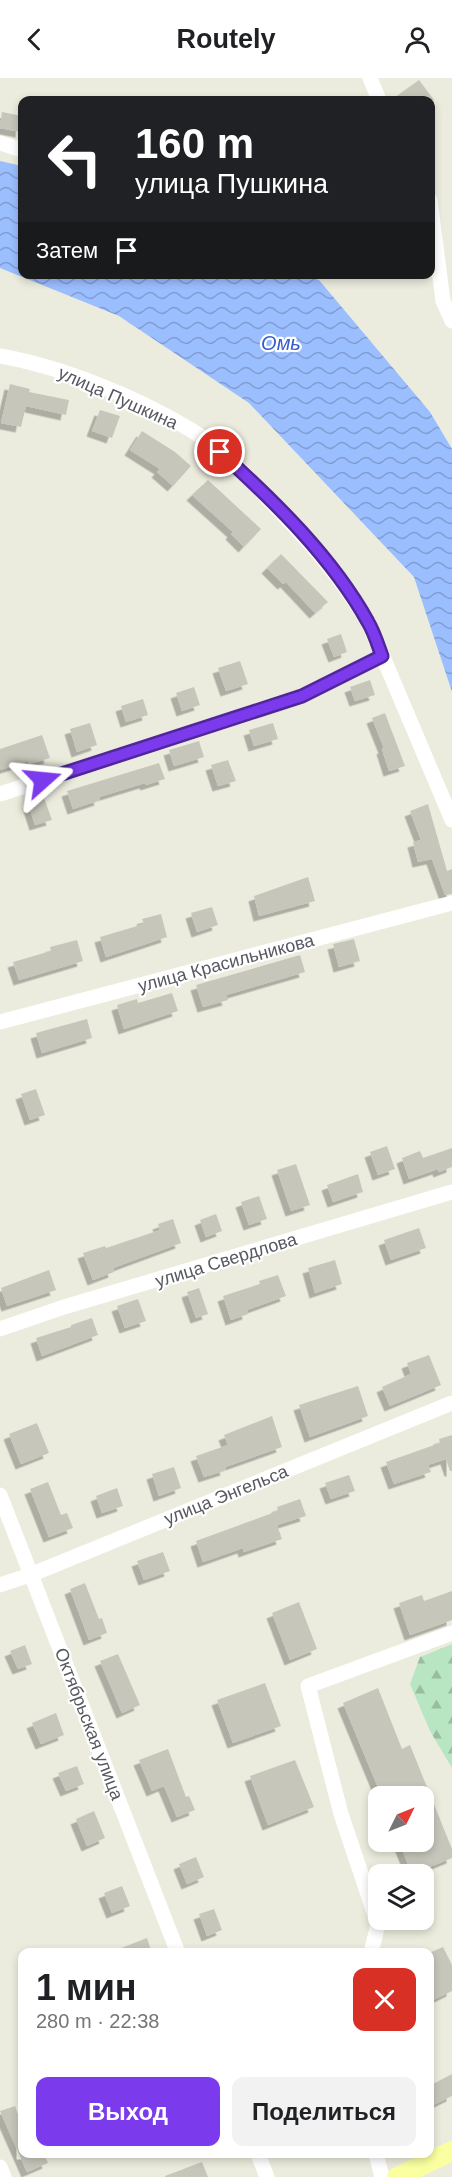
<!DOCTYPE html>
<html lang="ru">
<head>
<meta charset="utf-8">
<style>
  body { margin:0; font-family:Helvetica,sans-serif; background:#f2f2f2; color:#202124; height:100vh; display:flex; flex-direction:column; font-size:22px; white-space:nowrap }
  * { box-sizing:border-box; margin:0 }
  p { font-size:20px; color:#757577 }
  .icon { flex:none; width:33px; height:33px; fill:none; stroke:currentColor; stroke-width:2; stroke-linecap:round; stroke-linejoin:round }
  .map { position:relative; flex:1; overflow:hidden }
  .sheet { position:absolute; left:18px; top:1870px; width:416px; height:210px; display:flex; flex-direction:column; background:#fff; border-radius:12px; box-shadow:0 3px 9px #0003 }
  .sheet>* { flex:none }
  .banner { position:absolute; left:18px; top:18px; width:417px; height:183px; border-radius:12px; box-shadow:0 3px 9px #0003; background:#202124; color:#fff; overflow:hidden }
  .needle { width:39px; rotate:47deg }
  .fabs { position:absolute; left:368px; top:1708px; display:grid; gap:12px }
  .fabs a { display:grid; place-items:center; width:66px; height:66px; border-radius:12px; background:#fff; box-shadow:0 3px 9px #0003; font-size:30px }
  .pin { position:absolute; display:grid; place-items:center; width:51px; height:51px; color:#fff; margin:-26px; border:3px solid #fff; border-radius:50%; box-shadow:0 2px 6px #0007 }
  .me { position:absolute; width:66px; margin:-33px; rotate:72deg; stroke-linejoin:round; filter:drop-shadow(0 0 4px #0008) }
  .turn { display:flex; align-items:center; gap:21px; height:126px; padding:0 18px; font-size:27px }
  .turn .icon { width:78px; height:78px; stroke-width:2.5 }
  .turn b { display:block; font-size:42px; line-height:51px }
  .then { display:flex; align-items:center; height:57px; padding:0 18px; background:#0003; gap:12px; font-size:22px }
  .round { display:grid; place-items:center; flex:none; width:63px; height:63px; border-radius:12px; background:#f2f2f2 }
  .summary { display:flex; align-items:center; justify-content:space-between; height:102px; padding:0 18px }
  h1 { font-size:36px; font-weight:600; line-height:45px }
  .action { display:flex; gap:12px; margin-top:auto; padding:12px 18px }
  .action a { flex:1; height:69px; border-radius:12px; background:#7c3aed; color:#fff; font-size:24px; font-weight:600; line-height:69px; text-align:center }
  .action a+a { background:#f2f2f2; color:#202124 }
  header { display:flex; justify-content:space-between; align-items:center; height:78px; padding:0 18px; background:#fff; font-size:27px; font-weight:600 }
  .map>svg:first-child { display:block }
</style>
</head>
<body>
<header><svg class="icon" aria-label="back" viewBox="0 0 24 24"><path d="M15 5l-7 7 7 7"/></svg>Routely<svg class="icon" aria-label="person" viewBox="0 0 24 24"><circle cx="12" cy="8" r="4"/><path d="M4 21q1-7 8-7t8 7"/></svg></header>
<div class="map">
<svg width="452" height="2099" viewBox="0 0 452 2099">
  <defs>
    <pattern id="forest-firs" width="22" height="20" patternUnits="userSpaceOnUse" patternTransform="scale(1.5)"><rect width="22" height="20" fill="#b8e6c2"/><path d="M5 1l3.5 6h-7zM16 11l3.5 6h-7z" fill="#98bda1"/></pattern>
    <pattern id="water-waves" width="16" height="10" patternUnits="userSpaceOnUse" patternTransform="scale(1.5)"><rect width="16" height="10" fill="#9bbeff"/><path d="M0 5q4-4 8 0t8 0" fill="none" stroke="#819dd2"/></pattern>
    <filter id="shadow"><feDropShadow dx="-5.5" dy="5.5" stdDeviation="0" flood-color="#0004"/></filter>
  </defs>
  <rect width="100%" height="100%" fill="#ececde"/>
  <path fill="url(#forest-firs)" d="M452 1566V1690L430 1653 410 1606 420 1579Z"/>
  <path fill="url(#water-waves)" d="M0 83 22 88V196H306L319 202 430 334 452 371V614L414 499 249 325 119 238 0 190Z"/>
  <path fill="#c7c6bb" filter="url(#shadow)" d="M419 2 434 22H391Z
    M2 34 22 38 21 54 0 50Z
    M10 306 30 311 29 314 69 322 66 337 26 328 21 349 1 345Z
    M100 332 120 338 112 360 92 353Z
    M142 353 175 374 191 388 173 408 157 394 160 391 130 372Z
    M208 402 261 451 244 469 231 456 233 454 192 417Z
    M281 476 328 524 315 535 286 504 283 506 267 490Z
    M341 556 347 574 334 579 327 561Z
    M240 583 248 606 226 613 218 590Z
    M370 602 375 617 355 623 350 609Z
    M194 609 200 627 182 633 176 615Z
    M143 621 148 637 126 644 121 628Z
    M385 635 405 688 389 693 382 671 384 670 372 640Z
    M90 645 97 667 77 674 70 651Z
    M273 645 278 661 254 668 249 652Z
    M42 657 50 680 29 686 28 683 0 692V671Z
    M199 663 204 679 174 688 169 672Z
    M228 682 236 703 218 708 211 687Z
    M159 685 165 701 146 707 145 705 99 719 100 722 73 731 67 713Z
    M44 720 52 742 35 747 28 725Z
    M428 726 447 793 452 791V816L445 817 432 781 418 784 413 764 421 762 410 733Z
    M308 799 315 823 259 838 254 818Z
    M212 829 218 847 197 854 191 835Z
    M161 836 167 859 106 879 100 859 144 846 142 841Z
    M354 861 360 883 339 889 333 866Z
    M77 862 83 883 19 902 13 884 51 873 50 869Z
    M300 877 305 894 226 917 228 922 203 929 196 907Z
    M172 915 178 933 124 951 117 927 137 921 138 925Z
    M87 941 92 960 42 975 36 955Z
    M36 1011 45 1037 30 1042 21 1016Z
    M387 1068 395 1091 378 1097 370 1074Z
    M452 1070V1089L439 1094 438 1091 409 1101 402 1080 420 1073 423 1080Z
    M296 1086 310 1127 291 1133 277 1092Z
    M358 1096 363 1114 333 1124 327 1107Z
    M259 1118 267 1141 249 1147 241 1124Z
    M216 1136 222 1153 206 1159 200 1142Z
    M173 1141 181 1165 113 1190 114 1194 93 1202 83 1175 105 1168 106 1170 160 1152 158 1146Z
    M419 1150 426 1170 391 1182 384 1162Z
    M335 1182 342 1206 315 1215 308 1190Z
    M49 1192 56 1212 7 1228 1 1210Z
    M278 1197 286 1218 247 1232 248 1236 231 1242 223 1218 260 1206 259 1203Z
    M199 1210 208 1236 196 1240 187 1214Z
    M138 1221 146 1243 125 1250 117 1228Z
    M92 1240 98 1257 42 1278 36 1260 71 1249V1247Z
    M429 1277 441 1307 390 1328 382 1309 411 1296 407 1285Z
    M358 1308 368 1338 310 1359 299 1327Z
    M272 1338 282 1369 225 1389 226 1392 204 1399 196 1378 228 1367 224 1357Z
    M37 1345 49 1375 21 1386 9 1356Z
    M452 1357V1393H450L446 1381 428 1387 431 1394 394 1406 386 1384 440 1365 439 1361Z
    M174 1389 181 1410 159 1418 152 1396Z
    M349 1397 355 1413 331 1421 325 1405Z
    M48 1404 61 1437 67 1435 73 1450 49 1459 30 1411Z
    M117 1410 123 1428 102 1435 96 1418Z
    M300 1421 306 1438 277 1447 282 1461 244 1474 243 1470 203 1484 196 1463 278 1433 277 1429Z
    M163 1474 170 1493 144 1502 137 1483Z
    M85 1505 99 1541 102 1540 107 1555 89 1562 70 1511Z
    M452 1513V1542L410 1557 399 1525 422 1517 424 1523Z
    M299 1524 317 1571 290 1582 272 1535Z
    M25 1567 32 1586 18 1591 10 1573Z
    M118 1576 140 1627 122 1635 100 1583Z
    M265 1605 281 1648 233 1665 217 1622Z
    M378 1610 402 1671 410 1667 452 1771V1780L412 1796 399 1764H423V1719H382L343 1625Z
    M56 1635 64 1657 41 1666 32 1645Z
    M168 1671 186 1719 189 1718 195 1732 177 1739 164 1708 152 1713 139 1682Z
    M295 1682 314 1729 268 1747 250 1698Z
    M77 1688 84 1706 66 1713 58 1695Z
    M94 1733 105 1760 87 1768 76 1741Z
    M196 1779 204 1799 187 1806 179 1786Z
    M122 1808 130 1828 112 1835 104 1815Z
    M214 1831 222 1852 207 1858 199 1836Z
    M147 1860 152 1875H111V1874Z
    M443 1869 452 1887V1913L429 1924V1875Z
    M452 1996V2018L429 2029V2008Z
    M15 2028 22 2048V2076H44L48 2085 27 2094 0 2033Z
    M202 2084 208 2099H165V2098Z"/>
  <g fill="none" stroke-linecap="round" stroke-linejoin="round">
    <path stroke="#fff" stroke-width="15" d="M370 0 379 22
      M0 65 22 72
      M430 122 443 223 452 243
      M0 278C62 289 137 319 191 352 221 370 246 397 269 422 308 462 340 497 369 546L452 742
      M0 716 302 618 382 578
      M0 944 452 825
      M0 1251 64 1229 452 1114
      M0 1417 178 1875
      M0 1507 30 1497 452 1325
      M371 1875 378 1846 341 1736 308 1608 452 1555
      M258 2076 267 2099
      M376 2076 382 2099
      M0 2089 4 2099"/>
    <path stroke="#faffa0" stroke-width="20" d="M397 2099 452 2073"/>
  </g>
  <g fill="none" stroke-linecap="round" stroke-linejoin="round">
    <defs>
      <path id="route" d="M43 702 302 618 382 578C378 567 374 554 368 544 332 479 275 424 220 374"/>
    </defs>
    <use href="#route" stroke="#51269a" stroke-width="15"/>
    <use href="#route" stroke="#7c3aed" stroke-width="10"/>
  </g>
  <g text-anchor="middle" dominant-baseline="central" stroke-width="4.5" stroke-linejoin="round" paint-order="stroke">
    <g font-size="18" fill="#575961" stroke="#fff">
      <text transform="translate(118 320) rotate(24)">улица Пушкина</text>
      <text transform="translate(226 885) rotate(-15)">улица Красильникова</text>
      <text transform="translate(226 1182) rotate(-17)">улица Свердлова</text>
      <text transform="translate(226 1417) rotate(-22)">улица Энгельса</text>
      <text transform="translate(89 1646) rotate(69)">Октябрьская улица</text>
    </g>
    <g font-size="20" font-style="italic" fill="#375fc9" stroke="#fff">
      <text x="281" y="265">Омь</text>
    </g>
  </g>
</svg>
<div class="fabs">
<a><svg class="needle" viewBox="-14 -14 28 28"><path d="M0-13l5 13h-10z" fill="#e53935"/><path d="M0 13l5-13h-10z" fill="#757577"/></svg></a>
<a><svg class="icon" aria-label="layers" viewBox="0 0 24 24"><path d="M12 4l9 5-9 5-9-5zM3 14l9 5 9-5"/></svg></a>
</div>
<div class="pin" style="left:220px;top:374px;background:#d93025"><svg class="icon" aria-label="arrive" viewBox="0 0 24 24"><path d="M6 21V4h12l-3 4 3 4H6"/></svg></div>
<svg class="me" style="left:43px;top:702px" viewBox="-20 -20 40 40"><path d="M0-17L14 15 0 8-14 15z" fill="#7c3aed" stroke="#fff" stroke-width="4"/></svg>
<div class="banner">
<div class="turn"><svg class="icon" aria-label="left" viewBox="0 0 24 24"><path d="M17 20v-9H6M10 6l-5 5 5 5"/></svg><div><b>160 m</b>улица Пушкина</div></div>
<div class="then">Затем<svg class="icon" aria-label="arrive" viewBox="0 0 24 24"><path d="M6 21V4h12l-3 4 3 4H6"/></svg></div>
</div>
<section class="sheet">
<div class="summary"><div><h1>1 мин</h1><p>280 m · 22:38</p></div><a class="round" style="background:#d93025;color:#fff"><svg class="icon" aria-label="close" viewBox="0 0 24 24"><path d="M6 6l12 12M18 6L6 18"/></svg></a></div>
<div class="action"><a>Выход</a><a>Поделиться</a></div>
</section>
</div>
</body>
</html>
